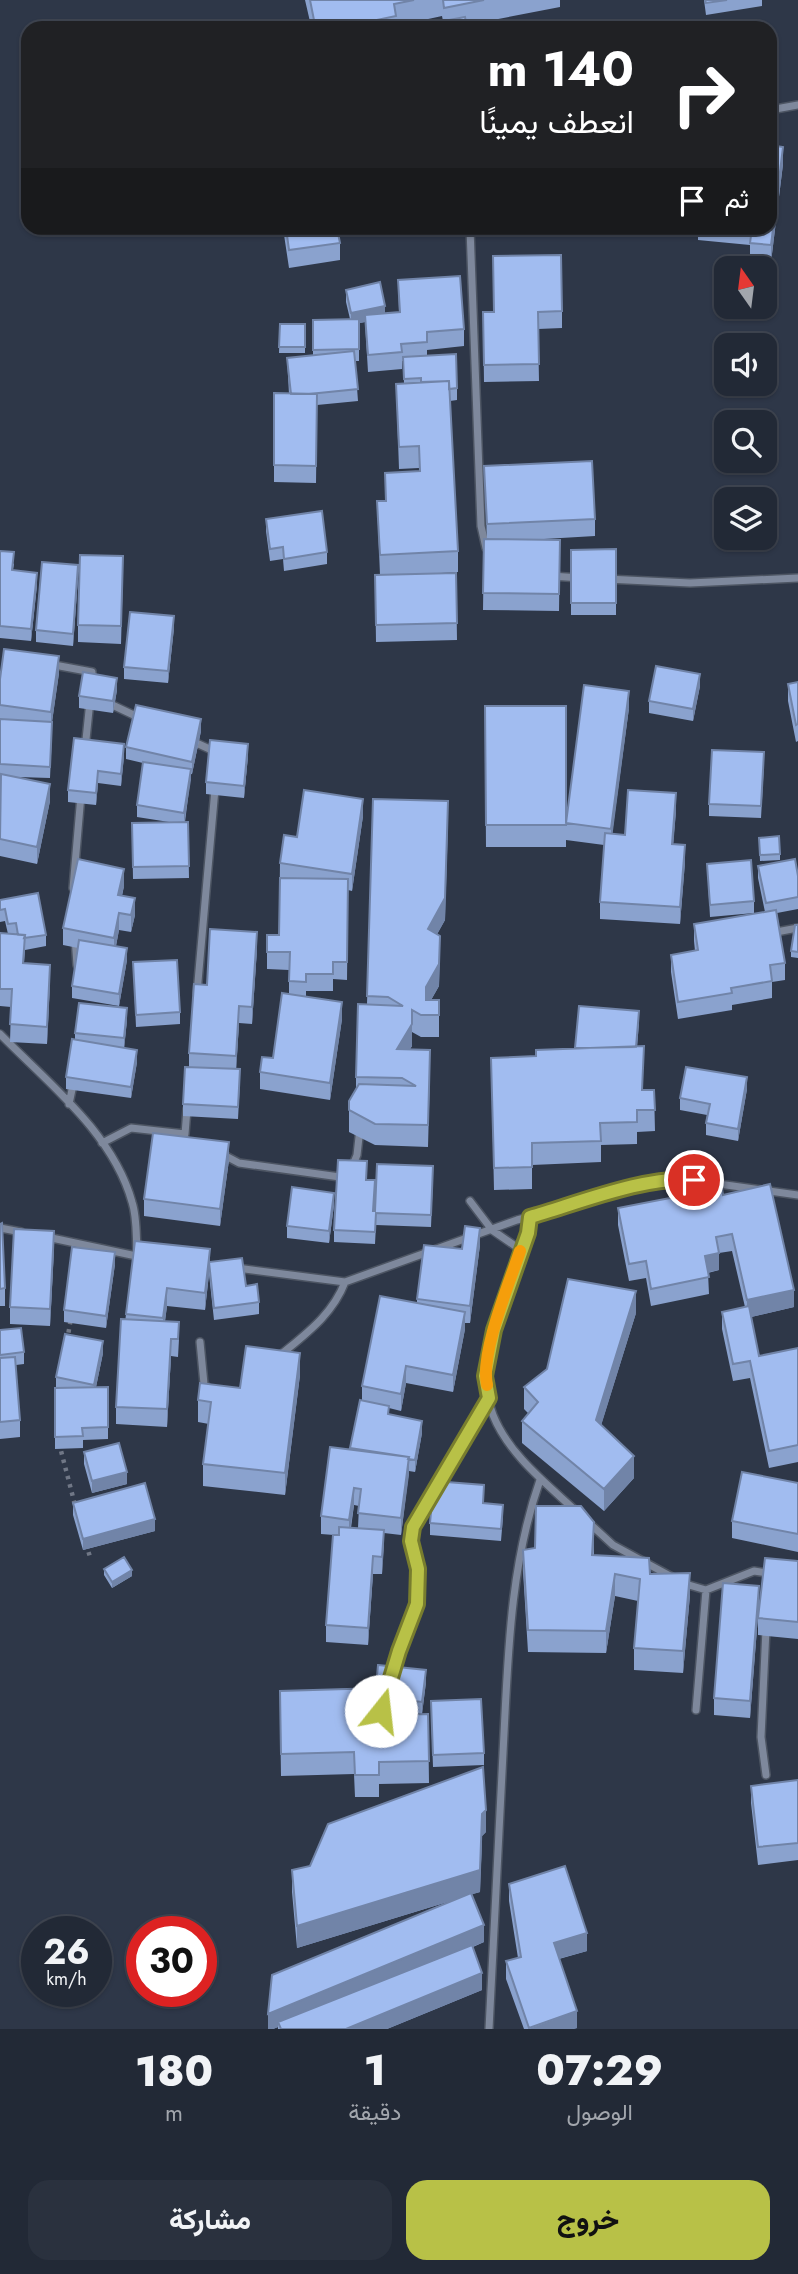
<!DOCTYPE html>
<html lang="ar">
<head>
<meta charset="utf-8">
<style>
  body { margin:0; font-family:Jost,Vazirmatn,sans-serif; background:#2a313e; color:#f1f3f6; direction:rtl; height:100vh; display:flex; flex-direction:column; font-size:26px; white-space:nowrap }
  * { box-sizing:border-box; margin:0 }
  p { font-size:23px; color:#a2a6ad }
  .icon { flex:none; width:38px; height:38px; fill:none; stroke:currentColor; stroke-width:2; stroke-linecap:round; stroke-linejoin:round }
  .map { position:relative; height:2029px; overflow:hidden; direction:ltr }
  .panel { display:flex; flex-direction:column; background:#222936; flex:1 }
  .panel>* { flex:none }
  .guide { position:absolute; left:21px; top:21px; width:756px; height:214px; border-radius:21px; box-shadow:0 2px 5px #0004,0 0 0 2px #3f4551; direction:rtl; background:#202124; color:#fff; overflow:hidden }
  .needle { width:46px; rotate:346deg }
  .tools { position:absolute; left:714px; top:256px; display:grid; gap:14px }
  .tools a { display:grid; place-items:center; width:63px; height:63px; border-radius:14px; background:#222936; box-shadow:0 2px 5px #0004,0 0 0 2px #3f4551; font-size:35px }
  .speed { position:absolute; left:21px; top:1916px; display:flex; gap:14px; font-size:35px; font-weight:700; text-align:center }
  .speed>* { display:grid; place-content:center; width:91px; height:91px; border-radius:50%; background:#222936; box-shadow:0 2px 5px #0004,0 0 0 2px #3f4551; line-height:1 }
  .speed small { font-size:18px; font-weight:400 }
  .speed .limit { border:10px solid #d22; background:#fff; color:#111 }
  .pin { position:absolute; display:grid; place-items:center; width:60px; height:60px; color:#fff; margin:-30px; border:4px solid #fff; border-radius:50%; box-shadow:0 2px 7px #0007 }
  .me { position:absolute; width:77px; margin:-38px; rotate:16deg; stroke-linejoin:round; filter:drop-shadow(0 0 5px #0008) }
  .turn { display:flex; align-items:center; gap:24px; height:147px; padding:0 28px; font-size:32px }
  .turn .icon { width:91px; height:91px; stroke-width:2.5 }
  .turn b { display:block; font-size:49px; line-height:60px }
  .then { display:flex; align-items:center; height:66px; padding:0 28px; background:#0003; gap:14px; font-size:26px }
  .eta { display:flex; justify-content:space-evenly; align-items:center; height:119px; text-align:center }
  .eta b { font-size:42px; font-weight:800; line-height:49px }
  .primary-button { display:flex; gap:14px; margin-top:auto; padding:14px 28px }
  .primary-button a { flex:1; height:80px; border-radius:21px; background:#b8c147; color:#111; font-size:28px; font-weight:800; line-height:80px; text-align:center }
  .primary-button a+a { background:#2a313e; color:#f1f3f6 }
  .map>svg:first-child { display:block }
</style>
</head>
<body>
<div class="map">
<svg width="798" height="2029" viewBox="0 0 798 2029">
  <rect width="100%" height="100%" fill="#2e3748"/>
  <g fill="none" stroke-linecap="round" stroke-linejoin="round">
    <defs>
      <path id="street" d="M770 110 798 105
        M470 228 481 526 486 548
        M551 576 581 578
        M606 579 690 583 798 578
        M49 664 92 672V682
        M106 702 140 718
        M192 741 216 752
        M85 749 90 701
        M73 888 81 795
        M771 933 798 928
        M75 938 77 965
        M197 993 215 789
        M0 1034C48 1083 113 1133 132 1202 137 1217 136 1235 137 1251
        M69 1104 74 1080
        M102 1143 131 1128 185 1134 187 1109
        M222 1154 239 1163 347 1178
        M352 1167 357 1155 360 1128
        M470 1201 492 1230 521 1250
        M530 1217 528 1233C507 1281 473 1364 493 1415 509 1455 547 1484 577 1512
        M0 1228 21 1232
        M47 1237 141 1257
        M237 1268 345 1282 517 1220 675 1178 798 1195
        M200 1342 204 1384 208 1388
        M278 1357C304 1335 332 1316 345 1282
        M588 1522 613 1545 672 1577
        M682 1583 706 1590 754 1571 773 1574
        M766 1629 761 1737 766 1775
        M392 1674C400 1646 417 1619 418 1591 420 1568 409 1549 413 1527L489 1398
        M696 1710 706 1590
        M489 2029C494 1937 498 1845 503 1753 508 1660 509 1569 540 1480"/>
    </defs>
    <use href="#street" stroke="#4d5563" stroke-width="10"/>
    <path stroke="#707786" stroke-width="4.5" stroke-dasharray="3.5 5" stroke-linecap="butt" d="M67 1341 71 1318
      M59 1443 75 1505
      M86 1544 91 1560"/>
    <use href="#street" stroke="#7e889c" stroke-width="7"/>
  </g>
  <path fill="#8aa2ce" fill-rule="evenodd" d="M305 0H560V7L467 25V28H423V25L443 21 442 16 396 26V28H301L311 26Z
    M704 0H762V6L706 15Z
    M775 146 783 164 771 262 750 260V245L698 240V230L679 228H770Z
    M283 228H337L340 243V260L289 268Z
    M398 280 464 329V346L427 350V356L457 388V400L450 401 458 551V572L441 573H456L457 640 376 642 375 575H380L377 501H385V473L419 471V468L399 469 396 384 404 383 403 361H402V369L368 372 365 322 359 323V361H355L358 401 317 405 316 483 274 482V465L289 394 287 358 313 355V320L350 319 346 302V290L385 314 399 313Z
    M562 311V328L538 329 539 381 484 382 483 312Z
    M280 324H305V353H279Z
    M484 466 595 519V536L527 540H560L559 611 483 610 484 539H487Z
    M266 519 327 552V564L284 571 283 559 270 561 266 531Z
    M616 549V615H571V550Z
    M0 551 14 564 13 570 37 585 31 641 0 638Z
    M123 573 121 644 78 642V625Z
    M78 577 73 646 36 642V630Z
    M174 628 168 683 124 679V667Z
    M59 673 52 722V734L50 778 18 777 50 801 37 864 0 856V679Z
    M798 682V741L796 742 788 701V684Z
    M700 686 693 721 649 713V701Z
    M117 690 113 713 79 708V696Z
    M485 706H566V847H486Z
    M629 708 612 834 625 835 676 811 673 844 685 862 680 924 600 919V902L604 845 566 840V823Z
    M201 731 192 774H191L185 822H188L189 878 133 879 132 823 169 822 137 817V805L143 763 126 759V747Z
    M124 756 121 786 98 783 96 805 68 802V790Z
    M248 756 244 798 206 794V782Z
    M764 764 761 818 709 816V804Z
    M373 799 448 823 445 920 437 934 440 957 439 986 431 1000H439V1037H421L412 1032V1046L410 1049 430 1072 428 1147 375 1145 349 1132V1101L356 1090V1077L367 1004Z
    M363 816 352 891 348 890 347 980 333 979V991H306V996L342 1019 330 1100 260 1089V1072L273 1058 289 994V970L267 969V935H279L280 863 297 837Z
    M759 838 780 854V860L760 861Z
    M707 864 754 901V913L710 917Z
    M758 866 798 876V909L777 913 785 963V980L772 982V998L732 1005V1010L678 1019 671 972V955L695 951 694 941V924L765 912 758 878Z
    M124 886 122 896 135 915 131 932 119 930 116 946 127 960 119 1006 72 998V986L78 948 63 945V928Z
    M0 900 46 935V946L25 950 24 963 50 982 47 1044 10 1042 11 1007 0 1006V933L8 934 5 921 0 922Z
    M798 925V958L791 957V951Z
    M257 949 252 1024 239 1023 236 1069 240 1081 238 1119 183 1116V1104L189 1067V1053L207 985Z
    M133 962 180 1012V1024L136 1027Z
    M127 1020 124 1048 137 1062 131 1098 66 1089V1077L75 1040V1033Z
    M639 1023 637 1047 643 1090H654L655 1131 637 1132V1144L601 1145V1162L532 1165V1189L494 1190 491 1058 536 1056 575 1049Z
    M747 1089 738 1141 706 1135V1123L707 1115 680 1110V1098Z
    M229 1160 220 1226 144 1216V1199Z
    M433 1178 431 1227 376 1225 375 1244 334 1242V1230L367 1180 375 1192 374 1211H375Z
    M723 1195 794 1307 751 1317 759 1356 798 1348V1462L769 1468 750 1378 733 1381 722 1329V1312L745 1307 732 1251 719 1253V1270L708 1273 709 1294 651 1306 646 1278 629 1281 618 1225V1208Z
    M334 1205 329 1243 287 1238V1226Z
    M0 1224 5 1288V1306H0Z
    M480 1245 470 1323H465V1329L453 1392 406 1383 401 1411 389 1408V1415L422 1433 415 1472 409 1471 401 1535 384 1533 382 1574H373L368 1645 326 1642V1625L334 1535 321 1534V1516L350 1450 360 1400 362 1401V1386L417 1303V1299L462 1249ZM354 1505 359 1506 358 1528H351Z
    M54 1248 50 1326 10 1324V1307Z
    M210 1262 246 1286 259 1302V1314L214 1320 209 1274 205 1310 167 1306 165 1321 179 1339 178 1357 171 1356 167 1427 116 1424V1407L126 1314Z
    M115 1264 106 1328 64 1322V1310Z
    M636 1313 601 1425 634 1478 604 1511 522 1443V1421L529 1414 524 1409V1387Z
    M0 1330 24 1352V1364L16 1365 20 1420V1437L0 1439Z
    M103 1353 96 1387H108V1439L83 1440V1448L55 1449V1388H56V1377Z
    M300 1375 285 1495 203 1486V1464L209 1424 198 1422V1400L240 1388Z
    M84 1452 127 1484 92 1493 84 1464Z
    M798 1483V1552L732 1538V1521Z
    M73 1503 155 1531 83 1550 73 1515Z
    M484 1503 503 1517 501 1541 430 1535V1523Z
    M594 1544V1555L650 1574 690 1595 683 1673 634 1670V1648L638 1601 615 1596 606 1653 528 1652 523 1571V1550Z
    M798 1561V1639L758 1635V1618Z
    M104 1569 132 1576 112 1588 104 1575Z
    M759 1603 750 1718 714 1715V1698Z
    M426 1682 422 1714 381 1709V1715L428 1714 429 1783 379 1784V1797H355L354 1774 281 1776 280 1713 376 1688Z
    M431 1713 484 1753V1765L433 1767Z
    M798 1780V1860L758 1865 751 1803V1786Z
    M486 1832 482 1836 480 1892 472 1894 484 1942 473 1947 482 1990 387 2029H278V2027L273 2029H268L454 1900 297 1948 292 1892V1870Z
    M509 1884 587 1951 559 1959 577 2028 573 2029H524L506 1979V1961L518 1958 509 1901Z"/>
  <path fill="#7184a8" d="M783 147V164L771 262V245Z
    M385 306V318L365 315V322L351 325V313Z
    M78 565V577L73 646V634Z
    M37 573V585L31 641V629Z
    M174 616V628L168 683V671Z
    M59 656V673L51 729V712Z
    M700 674V686L693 721V709Z
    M117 678V690L113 713V701Z
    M629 691V708L611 846V829Z
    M201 719V731L192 774V762Z
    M124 744V756L121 786V774Z
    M248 744V756L244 798V786Z
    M191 769V780L184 824V813Z
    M98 771V783L96 805V793Z
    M50 784V801L37 864V847Z
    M676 793V811L672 862V844Z
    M363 799V816L352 891V874Z
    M448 801 445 920 428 951V929Z
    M685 845V862L680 924V907Z
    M124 869V886L118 912V895Z
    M135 898V915L131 932V915Z
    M119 913V930L114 956V938Z
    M257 932V949L252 1024V1007Z
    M440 936 439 986 426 1009V1022V987Z
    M127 948V960L119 1006V994Z
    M50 965V982L47 1044V1027Z
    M342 1002V1019L330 1100V1083Z
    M239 1006V1023L236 1073V1056Z
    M127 1008V1020L124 1050V1038Z
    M412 1010V1046L397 1071V1049Z
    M137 1050V1062L131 1098V1087Z
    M747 1077V1089L738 1141V1129Z
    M229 1142V1160L220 1226V1209Z
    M334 1193V1205L329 1243V1231Z
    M480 1228V1245L470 1323V1306Z
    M54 1231V1248L50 1326V1309Z
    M210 1249V1267L209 1262V1274L205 1310V1293Z
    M115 1252V1264L106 1328V1316Z
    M719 1253V1270L705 1273V1256Z
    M167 1288V1306L163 1336V1318Z
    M794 1290V1307L747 1318V1300Z
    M636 1291V1313L596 1442V1420Z
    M465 1312V1329L453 1392V1375Z
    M171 1339V1356L167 1427V1409Z
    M103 1341V1353L94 1397V1385Z
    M300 1353V1375L285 1495V1473Z
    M406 1366V1383L401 1411V1394Z
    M422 1421V1433L415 1472V1460Z
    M634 1456V1478L604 1511V1489Z
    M409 1457V1475L401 1535V1518Z
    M127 1472V1484L92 1493V1481Z
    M354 1488V1505L349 1537V1520Z
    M155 1519V1531L83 1550V1539Z
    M594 1522V1544L592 1576V1555Z
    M384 1530V1547L382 1574V1557Z
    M373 1556V1574L368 1645V1628Z
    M132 1570V1576L112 1588V1582Z
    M690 1573V1595L683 1673V1651Z
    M615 1574V1596L606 1653V1631Z
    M759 1586V1603L750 1718V1701Z
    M426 1670V1682L422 1714V1702Z
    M486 1810V1832L482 1836 480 1892 297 1948V1926L482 1814Z
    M484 1925V1942L279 2026 278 2022V2027L273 2029H268V2014Z
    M587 1933V1951L554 1960V1943Z
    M482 1973V1990L387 2029H346Z
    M577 2011V2028L573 2029H529Z"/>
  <path fill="#a1bcf0" stroke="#7184a8" stroke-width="2" d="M310 0H414L394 4 396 16 367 22 368 28H301L315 25Z
    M443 0H484L444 8Z
    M705 0H727L706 3Z
    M465 17 467 28H423V25Z
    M770 133H776L775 146 770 145Z
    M770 145 783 147 771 245 750 243 752 228H743H770Z
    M286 228H337L340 243 289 250Z
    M561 255 562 311 538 312 539 364 484 365 483 312H494L493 256Z
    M460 276 464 329 427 332V342L401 344 402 352 368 355 365 315 400 312 398 280Z
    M380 282 385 306 351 313 346 290Z
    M359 319V349L313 350V320Z
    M280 324H305V347H279Z
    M354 351 358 389 309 394H291L287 358Z
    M456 354 457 388 449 389V381L421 382V378L404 379 403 357Z
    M449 381 458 551 380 555 377 501H386L385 473 420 471 419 446 399 447 396 384Z
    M274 393 317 394 316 466 274 465Z
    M592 461 595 519 487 524 484 466Z
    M322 511 327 552 284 559 283 547 270 549 266 519Z
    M484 539 560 540 559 594 483 593Z
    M616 549V603H571V550Z
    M0 551 14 552 12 570 37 573 31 629 0 626Z
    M80 555 123 556 121 626 78 625Z
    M42 562 78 565 73 634 36 630Z
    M456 573 457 623 376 625 375 575Z
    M130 612 174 616 168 671 124 667Z
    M4 649 59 656 51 712 0 705V679Z
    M656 666 700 674 693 709 649 701Z
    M83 672 117 678 113 701 79 696Z
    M798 682V724L796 725 788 684Z
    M584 685 629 691 611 829 566 823Z
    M136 705 201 719 192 762 126 747Z
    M485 706H566V825H486Z
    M0 719 52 722 50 767 0 764Z
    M74 738 124 744 121 774 98 771 96 793 68 790Z
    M210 740 248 744 244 786 206 782Z
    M712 750 764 752 761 806 709 804Z
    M143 762 191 769 184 813 137 805Z
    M1 774 50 784 37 847 0 839Z
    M304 790 363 799 352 874 280 863 284 835 297 837Z
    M628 790 676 793 672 844 685 845 680 907 600 902 605 833 625 835Z
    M373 799 448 801 445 898 428 929 440 936 439 964 426 987V1000H439V1015H421L412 1010V1024L397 1049 430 1050 428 1125 375 1124 349 1110V1101L359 1084 416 1086 402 1078 356 1077 358 1004 403 1006 388 997 367 996Z
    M188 822 189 866 133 867 132 823Z
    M779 836 780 854 760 855 759 838Z
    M78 859 124 869 118 895 135 898 131 915 119 913 114 938 63 928Z
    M795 859 798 876V897L766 903 758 866Z
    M751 860 754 901 710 905 707 864Z
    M280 878 348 879 347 962H333V974H306V982L289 981 290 952H267V935H279Z
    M38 893 46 935 24 938 25 935H18L16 923 8 924 5 909 0 910V900Z
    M776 910 785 963 770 965 772 981 731 988 732 993 678 1002 671 955 698 950 694 924Z
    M795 925H798V952L791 951Z
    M210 929 257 932 252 1007 239 1006 236 1056 189 1053 194 984 207 985Z
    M0 933 25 935 23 963 50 965 47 1027 10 1024 12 989H0Z
    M79 940 127 948 119 994 72 986Z
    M177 960 180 1012 136 1015 133 962Z
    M282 993 342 1002 330 1083 260 1072 262 1057 273 1058Z
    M79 1003 127 1008 124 1038 75 1033Z
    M579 1006 639 1011 636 1047 575 1048Z
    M72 1039 137 1050 131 1087 66 1077Z
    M644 1046 642 1090H654L655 1110H637V1122L600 1123 601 1141 532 1143V1167L494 1168 491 1058 536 1056V1050Z
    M185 1067 240 1069 238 1107 183 1104Z
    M686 1067 747 1077 738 1129 706 1123 710 1104 680 1098Z
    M153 1133 229 1142 220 1209 144 1199Z
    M338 1160 367 1161 366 1180H375L373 1211H375L377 1164 433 1166 431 1215 376 1213 375 1232 334 1230Z
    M770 1184 794 1290 747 1300 732 1234 716 1237 719 1253 705 1256 709 1277 651 1289 646 1261 629 1264 618 1208 722 1188 723 1195Z
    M292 1187 334 1193 329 1231 287 1226Z
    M2 1223 5 1288 0 1289V1224Z
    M465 1226 480 1228 470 1306 417 1299 424 1245 462 1249Z
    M14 1229 54 1231 50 1309 10 1307Z
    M135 1241 210 1249 205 1293 167 1288 163 1318 126 1314Z
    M72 1247 115 1252 106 1316 64 1310Z
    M242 1258 246 1286 257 1284 259 1302 214 1308 209 1262Z
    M568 1279 636 1291 596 1420 634 1456 604 1489 522 1421 538 1402 524 1387 547 1369Z
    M380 1296 465 1312 453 1375 406 1366 401 1394 362 1386Z
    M749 1306 759 1356 798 1348V1445L769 1451 750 1361 733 1364 722 1312Z
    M121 1319 179 1322 178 1339H171L167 1409 116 1407Z
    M21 1328 24 1352 0 1355V1330Z
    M65 1334 103 1341 94 1385 56 1377Z
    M246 1346 300 1353 285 1473 203 1464 211 1402 198 1400 200 1383 240 1388Z
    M15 1357 20 1420 0 1422V1358Z
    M108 1387V1427L82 1428 83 1436 55 1437V1388Z
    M360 1400 389 1406 388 1414 422 1421 415 1460 408 1459 409 1457 350 1448Z
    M119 1443 127 1472 92 1481 84 1452Z
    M330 1447 409 1457 401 1518 358 1513 361 1489 354 1488 349 1520 321 1516Z
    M742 1472 798 1483V1534L732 1521Z
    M434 1481 484 1485 483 1503 503 1505 501 1529 430 1523Z
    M145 1483 155 1519 83 1539 73 1503Z
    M536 1506H581L594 1522 592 1555 649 1558 650 1574 690 1573 683 1651 634 1648 640 1579 615 1574 606 1631 528 1630 523 1550 535 1548Z
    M339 1527 384 1530 382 1557 373 1556 368 1628 326 1625 333 1535H339Z
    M124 1557 132 1570 112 1582 104 1569Z
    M765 1558 798 1561V1622L758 1618Z
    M723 1583 759 1586 750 1701 714 1698Z
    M378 1665 426 1670 422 1702 380 1697V1688H376Z
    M380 1688 381 1715 428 1714 429 1761 379 1762V1775H355L354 1752 281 1754 280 1691Z
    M481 1699 484 1753 433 1755 431 1701Z
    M483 1767 486 1810 482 1814 480 1870 297 1926 292 1870 310 1866 328 1824Z
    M798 1780V1843L758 1847 751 1786Z
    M565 1866 587 1933 554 1943 577 2011 529 2028 506 1961 521 1957 509 1884Z
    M471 1893 484 1925 268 2014 272 1975Z
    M472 1945 482 1973 346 2029H281L278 2022Z"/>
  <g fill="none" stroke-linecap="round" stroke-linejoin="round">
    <defs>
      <path id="route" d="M381 1711 399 1651 417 1604 418 1569 411 1541 413 1527 489 1398 485 1376 494 1330 528 1233 530 1217C576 1204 647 1175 694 1180"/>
    </defs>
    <use href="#route" stroke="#787d2e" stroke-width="18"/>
    <use href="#route" stroke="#b8c147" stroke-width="12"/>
    <path stroke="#f59e0b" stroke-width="12" d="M487 1385C480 1353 509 1284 520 1251"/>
  </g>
</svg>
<div class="tools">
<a><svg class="needle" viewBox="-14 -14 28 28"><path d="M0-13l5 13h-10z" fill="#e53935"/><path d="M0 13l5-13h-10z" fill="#a2a6ad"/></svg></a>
<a><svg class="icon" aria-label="sound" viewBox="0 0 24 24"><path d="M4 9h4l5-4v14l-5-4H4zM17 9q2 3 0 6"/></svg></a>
<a><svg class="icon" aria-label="search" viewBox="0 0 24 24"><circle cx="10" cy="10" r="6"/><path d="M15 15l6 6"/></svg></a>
<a><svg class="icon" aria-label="layers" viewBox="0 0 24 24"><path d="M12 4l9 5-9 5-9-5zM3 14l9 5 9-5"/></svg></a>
</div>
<div class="speed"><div>26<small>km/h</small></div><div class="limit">30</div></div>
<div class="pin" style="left:694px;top:1180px;background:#d93025"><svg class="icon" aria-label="arrive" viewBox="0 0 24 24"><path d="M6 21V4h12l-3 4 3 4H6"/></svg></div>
<svg class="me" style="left:381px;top:1711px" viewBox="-20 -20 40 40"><circle r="19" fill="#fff"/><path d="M0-13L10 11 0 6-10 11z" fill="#b8c147"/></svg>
<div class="guide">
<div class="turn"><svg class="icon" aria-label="right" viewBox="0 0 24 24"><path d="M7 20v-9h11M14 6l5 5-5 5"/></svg><div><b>140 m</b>انعطف يمينًا</div></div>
<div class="then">ثم<svg class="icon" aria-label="arrive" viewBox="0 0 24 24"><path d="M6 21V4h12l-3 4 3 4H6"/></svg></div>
</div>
</div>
<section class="panel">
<div class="eta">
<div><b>07:29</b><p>الوصول</p></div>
<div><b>1</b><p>دقيقة</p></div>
<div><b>180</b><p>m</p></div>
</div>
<div class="primary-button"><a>خروج</a><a>مشاركة</a></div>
</section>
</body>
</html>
